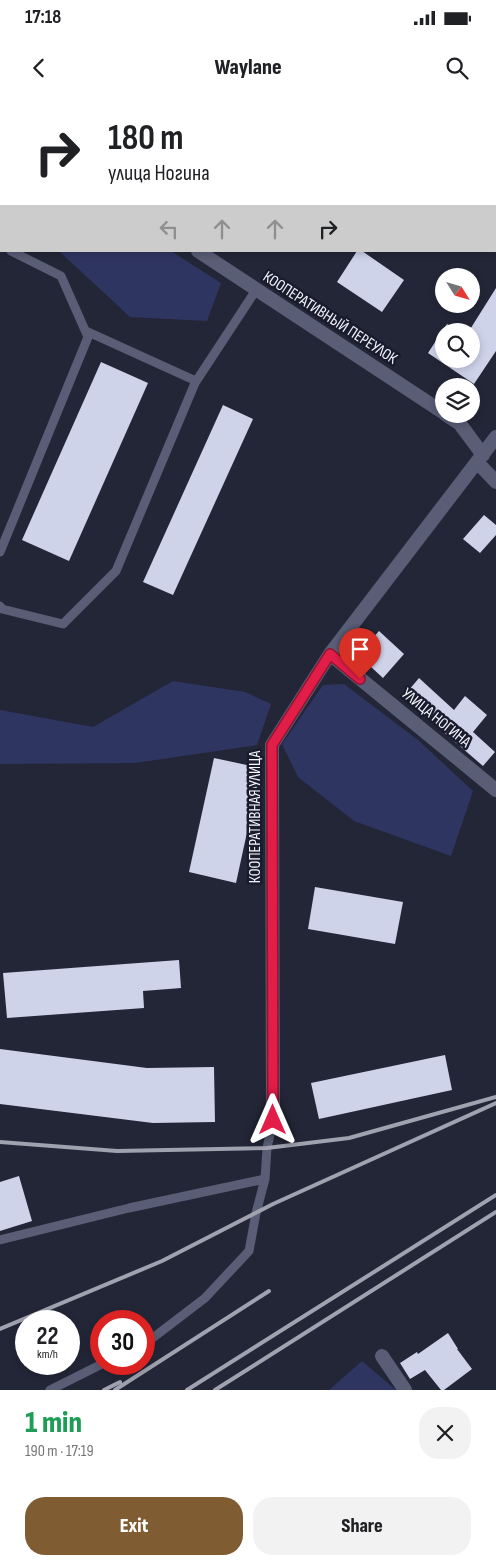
<!DOCTYPE html>
<html lang="en">
<head>
<meta charset="utf-8">
<style>
  body { margin:0; font-family:"Sofia Sans Condensed",sans-serif; background:#f2f2f2; color:#202124; height:100vh; display:flex; flex-direction:column; font-size:19px; white-space:nowrap }
  * { box-sizing:border-box; margin:0 }
  p { font-size:16px; color:#757577 }
  .icon { flex:none; width:28px; height:28px; fill:none; stroke:currentColor; stroke-width:2; stroke-linecap:round; stroke-linejoin:round }
  .map { position:relative; height:1290px; overflow:hidden }
  .panel { display:flex; flex-direction:column; background:#fff; flex:1 }
  .panel>* { flex:none }
  .guide { position:absolute; left:0px; top:0px; width:496px; height:152px; box-shadow:0 2px 8px #0003; background:#fff; color:#202124; overflow:hidden }
  .needle { width:32px; rotate:127deg }
  .fabs { position:absolute; left:435px; top:168px; display:grid; gap:10px }
  .fabs a { display:grid; place-items:center; width:45px; height:45px; border-radius:50%; background:#fff; box-shadow:0 2px 8px #0003; font-size:25px }
  .speed { position:absolute; left:15px; top:1210px; display:flex; gap:10px; font-size:25px; font-weight:700; text-align:center }
  .speed>* { display:grid; place-content:center; width:65px; height:65px; border-radius:50%; background:#fff; box-shadow:0 2px 8px #0003; line-height:1 }
  .speed small { font-size:12px; font-weight:400 }
  .speed .limit { border:8px solid #d22; background:#fff; color:#111 }
  .pin { position:absolute; display:grid; place-items:center; width:42px; height:42px; color:#fff; margin:-51px -21px; border-radius:50% 50% 50% 0; rotate:-45deg; box-shadow:0 0 5px #0007 }
  .pin .icon { rotate:45deg }
  .me { position:absolute; width:55px; margin:-28px; rotate:0deg; stroke-linejoin:round; filter:drop-shadow(0 0 4px #0008) }
  .turn { display:flex; align-items:center; gap:18px; height:105px; padding:0 25px; font-size:22px }
  .turn .icon { width:65px; height:65px; stroke-width:2.5 }
  .turn b { display:block; font-size:35px; line-height:42px }
  .lanes { display:flex; align-items:center; height:48px; padding:0 25px; background:#0003; justify-content:center; gap:25px; direction:ltr }
  .lanes .off { opacity:.35 }
  .round { display:grid; place-items:center; flex:none; width:52px; height:52px; border-radius:20px; background:#f2f2f2 }
  .headline { display:flex; align-items:center; justify-content:space-between; height:85px; padding:0 25px }
  h1 { font-size:30px; font-weight:800; line-height:38px; color:#1e9e55 }
  .button { display:flex; gap:10px; margin-top:auto; padding:10px 25px }
  .button a { flex:1; height:58px; border-radius:20px; background:#805c33; color:#fff; font-size:20px; font-weight:800; line-height:58px; text-align:center }
  .button a+a { background:#f2f2f2; color:#202124 }
  .status { display:flex; justify-content:space-between; align-items:center; height:35px; padding:0 25px; background:#fff; direction:ltr }
  .status svg { height:14px; fill:currentColor }
  header { display:flex; justify-content:space-between; align-items:center; height:65px; padding:0 25px; background:#fff; font-size:22px; font-weight:800 }
  .map>svg:first-child { display:block }
</style>
</head>
<body>
<div class="status"><b>17:18</b><svg viewBox="0 0 49 12"><path d="M0 12V9h3v3zM5 12V6h3v6zM10 12V3h3v9zM15 12V0h3v12zM26 1h20v11H26zM47 4h2v5h-2z"/></svg></div>
<header><svg class="icon" aria-label="back" viewBox="0 0 24 24"><path d="M15 5l-7 7 7 7"/></svg>Waylane<svg class="icon" aria-label="search" viewBox="0 0 24 24"><circle cx="10" cy="10" r="6"/><path d="M15 15l6 6"/></svg></header>
<div class="map">
<svg width="496" height="1290" viewBox="0 0 496 1290">
  <rect width="100%" height="100%" fill="#232637"/>
  <path fill="#2f3561" d="M209 0H496V65L495 1Z
    M59 151H171L221 183 207 221 130 217Z
    M173 581 245 592 271 604 257 645 135 663 0 664V610L93 627Z
    M344 584 418 640 473 691 451 756 354 721 298 677 282 644 323 585Z
    M362 1261 396 1290H329Z"/>
  <path fill="#ced3ea" d="M357 151H362L404 180 382 212 337 182Z
    M496 188V251L474 284 428 253 447 224 459 231H444V259H471V231H469Z
    M101 262 148 283 69 461 22 440Z
    M223 305 253 319 173 495 143 482Z
    M484 415 496 425V435L480 453 463 439Z
    M379 531 404 554 383 578 358 555Z
    M419 578 454 610 465 596 487 615 473 632 495 652 483 666 403 597Z
    M214 658 261 668 236 783 189 772Z
    M315 787 403 802 395 844 308 829Z
    M179 860 181 888 143 891 144 908 7 918 3 873Z
    M0 949 147 968 214 967 215 1022 153 1023 0 1004Z
    M445 955 452 990 319 1019 311 983Z
    M19 1076 32 1121 0 1131V1082Z
    M448 1233 458 1249H457L472 1269 444 1290H441L425 1270 410 1279 400 1263 417 1252 418 1254Z"/>
  <g fill="none" stroke-linecap="round" stroke-linejoin="round">
    <path stroke="#595d75" stroke-width="9" d="M86 231 196 281
      M0 452 88 237 61 176 11 151
      M0 506 2 509 63 524 116 471 195 283 256 190
      M0 1140 129 1108 265 1079
      M144 1243 154 1237 205 1198 249 1151 256 1113 265 1079 267 1048 273 1021
      M50 1290 102 1264"/>
    <path stroke="#595d75" stroke-width="14" d="M0 43H1
      M198 151 444 313
      M445 314 460 324 483 355
      M477 362 496 382
      M330 554 496 690
      M273 1021 272 645 330 554 496 337
      M382 1256 405 1290"/>
    <path stroke="#a0a2af" stroke-width="4" d="M0 1042 117 1051 267 1048 349 1038 496 997
      M0 1229 162 1161 273 1104 496 1003
      M104 1290 120 1282
      M115 1290 269 1191
      M187 1290 496 1095
      M215 1290 496 1112"/>
  </g>
  <g fill="none" stroke-linecap="round" stroke-linejoin="round">
    <defs>
      <path id="route" d="M273 1020 272 645 330 554 360 579"/>
    </defs>
    <use href="#route" stroke="#92132f" stroke-width="12"/>
    <use href="#route" stroke="#e11d48" stroke-width="9"/>
  </g>
  <g text-anchor="middle" dominant-baseline="central" stroke-width="5" stroke-linejoin="round" paint-order="stroke">
    <g font-size="16" fill="#f2f4fe" stroke="#1a1c2d">
      <text transform="translate(330 218) rotate(33)">КООПЕРАТИВНЫЙ ПЕРЕУЛОК</text>
      <text transform="translate(436 618) rotate(39)">УЛИЦА НОГИНА</text>
      <text transform="translate(255 717) rotate(-90)">КООПЕРАТИВНАЯ УЛИЦА</text>
    </g>
  </g>
</svg>
<div class="fabs">
<a><svg class="needle" viewBox="-14 -14 28 28"><path d="M0-13l5 13h-10z" fill="#e53935"/><path d="M0 13l5-13h-10z" fill="#757577"/></svg></a>
<a><svg class="icon" aria-label="search" viewBox="0 0 24 24"><circle cx="10" cy="10" r="6"/><path d="M15 15l6 6"/></svg></a>
<a><svg class="icon" aria-label="layers" viewBox="0 0 24 24"><path d="M12 4l9 5-9 5-9-5zM3 14l9 5 9-5"/></svg></a>
</div>
<div class="speed"><div>22<small>km/h</small></div><div class="limit">30</div></div>
<div class="pin" style="left:360px;top:579px;background:#d93025"><svg class="icon" aria-label="arrive" viewBox="0 0 24 24"><path d="M6 21V4h12l-3 4 3 4H6"/></svg></div>
<svg class="me" style="left:273px;top:1020px" viewBox="-20 -20 40 40"><path d="M0-17L14 15 0 8-14 15z" fill="#e11d48" stroke="#fff" stroke-width="4"/></svg>
<div class="guide">
<div class="turn"><svg class="icon" aria-label="right" viewBox="0 0 24 24"><path d="M7 20v-9h11M14 6l5 5-5 5"/></svg><div><b>180 m</b>улица Ногина</div></div>
<div class="lanes"><svg class="icon off" aria-label="left" viewBox="0 0 24 24"><path d="M17 20v-9H6M10 6l-5 5 5 5"/></svg><svg class="icon off" aria-label="ahead" viewBox="0 0 24 24"><path d="M12 20V5M6 11l6-6 6 6"/></svg><svg class="icon off" aria-label="ahead" viewBox="0 0 24 24"><path d="M12 20V5M6 11l6-6 6 6"/></svg><svg class="icon" aria-label="right" viewBox="0 0 24 24"><path d="M7 20v-9h11M14 6l5 5-5 5"/></svg></div>
</div>
</div>
<section class="panel">
<div class="headline"><div><h1>1 min</h1><p>190 m · 17:19</p></div><a class="round"><svg class="icon" aria-label="close" viewBox="0 0 24 24"><path d="M6 6l12 12M18 6L6 18"/></svg></a></div>
<div class="button"><a>Exit</a><a>Share</a></div>
</section>
</body>
</html>
